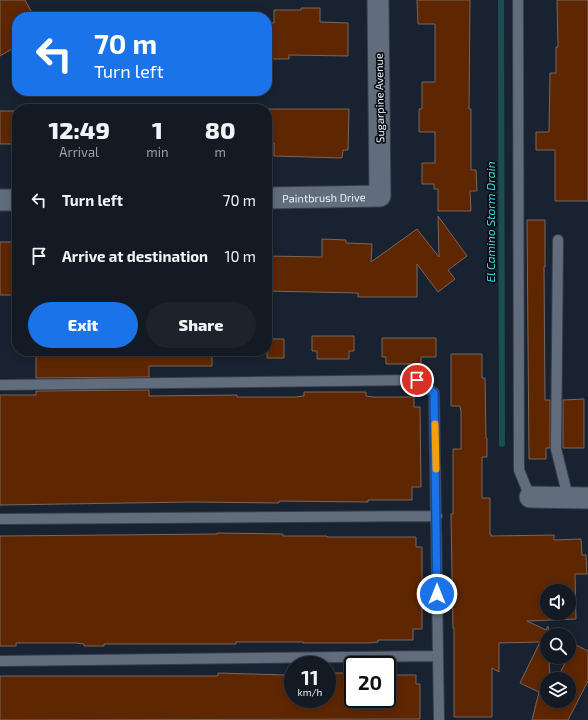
<!DOCTYPE html>
<html lang="en">
<head>
<meta charset="utf-8">
<style>
  body { margin:0; font-family:"Exo 2",sans-serif; background:#1c232c; color:#f1f3f6; height:100vh; display:flex; flex-direction:column; font-size:15px; white-space:nowrap }
  * { box-sizing:border-box; margin:0 }
  p { font-size:13px; color:#9da1a6 }
  .icon { flex:none; width:22px; height:22px; fill:none; stroke:currentColor; stroke-width:2; stroke-linecap:round; stroke-linejoin:round }
  .map { position:relative; flex:1; overflow:hidden }
  .sheet { position:absolute; left:12px; top:104px; width:260px; height:252px; display:flex; flex-direction:column; background:#131a24; border-radius:16px; box-shadow:0 2px 10px #0003,0 0 0 1px #323841 }
  .sheet>* { flex:none }
  .top-card { position:absolute; left:12px; top:12px; width:260px; height:84px; border-radius:16px; box-shadow:0 2px 10px #0003,0 0 0 1px #323841; background:#1a73e8; color:#fff; overflow:hidden }
  .controls { position:absolute; left:540px; top:584px; display:grid; gap:8px }
  .controls a { display:grid; place-items:center; width:36px; height:36px; border-radius:50%; background:#131a24; box-shadow:0 2px 10px #0003,0 0 0 1px #323841; font-size:20px }
  .speed { position:absolute; left:284px; top:656px; display:flex; gap:8px; font-size:20px; font-weight:700; text-align:center }
  .speed>* { display:grid; place-content:center; width:52px; height:52px; border-radius:50%; background:#131a24; box-shadow:0 2px 10px #0003,0 0 0 1px #323841; line-height:1 }
  .speed small { font-size:10px; font-weight:400 }
  .speed .limit { border:2px solid #111; border-radius:6px; background:#fff; color:#111 }
  .pin { position:absolute; display:grid; place-items:center; width:34px; height:34px; color:#fff; margin:-17px; border:2px solid #fff; border-radius:50%; box-shadow:0 1px 4px #0007 }
  .me { position:absolute; width:44px; margin:-22px; rotate:0deg; stroke-linejoin:round; filter:drop-shadow(0 0 3px #0008) }
  .turn { display:flex; align-items:center; gap:14px; height:84px; padding:0 16px; font-size:18px }
  .turn .icon { width:52px; height:52px; stroke-width:2.5 }
  .turn b { display:block; font-size:28px; line-height:34px }
  .eta { display:flex; justify-content:space-evenly; align-items:center; height:68px; text-align:center }
  .eta b { font-size:24px; font-weight:800; line-height:28px }
  .action { display:flex; gap:8px; margin-top:auto; padding:8px 16px }
  .action a { flex:1; height:46px; border-radius:24px; background:#1a73e8; color:#fff; font-size:16px; font-weight:800; line-height:46px; text-align:center }
  .action a+a { background:#1c232c; color:#f1f3f6 }
  ul { padding:0; list-style:none }
  li { display:flex; align-items:center; gap:12px; height:56px; padding:0 16px }
  li div { flex:1 }
  li b { display:block; font-size:15px }
  li em { font-style:normal }
  .map>svg:first-child { display:block }
</style>
</head>
<body>
<div class="map">
<svg width="588" height="720" viewBox="0 0 588 720">
  <rect width="100%" height="100%" fill="#192230"/>
  <g fill="none" stroke-linecap="round" stroke-linejoin="round">
    <path stroke="#194e52" stroke-width="6" d="M501 0 502 444"/>
  </g>
  <path fill="#5e2701" stroke="#79665c" fill-rule="evenodd" d="M0 0H25L31 11 22 17H17V46L0 56Z
    M417 0H470L469 109H471V170H476L477 191H470L471 211H438V189H434V184H422V163H435V132H419V109H422V82H435V24H418Z
    M557 0H588V201H555V150H536V132H549L550 73H556V47H558Z
    M301 8H320V22L348 23V56L289 55V59H267V25L268 23H274V10H301Z
    M267 109H349L348 150H343L342 158 274 156V143H267Z
    M0 111H17V144H0Z
    M438 216 467 256 448 270 455 279 438 292 417 264V297H358V293L267 291V256L322 257V239L346 240V243L372 244 371 262 417 229 439 257Z
    M527 220H545V267H544L545 400H550V448H546V459H529Z
    M0 242H17V295H0Z
    M312 336H354V351H349V359H317V351H312Z
    M382 338H436V357H421V364H386V357H382Z
    M267 339H284V358H267Z
    M36 351H212V366H149V377L36 378Z
    M451 354H482V378H485L486 438H487V457H482V498H490V534H491V536L554 535V540L581 539 582 555H586L587 574H575L576 619 527 621 546 630 548 626 549 632 555 635H547V657H549L550 679H547V701H569V679H557L568 657H569L574 644 588 651V681L568 720H532L539 692 520 683 540 642 499 643V672L492 668V717H454V628H453L451 514H453V449H461V411L460 406H451ZM547 591H569V613H547Z
    M149 390V396L237 395V397H295L304 396V392H366V396L373 397H414V407H420L421 487H412V500H368V502L279 501V503L192 502 0 505V395H36V391Z
    M584 399V448H563V400Z
    M217 533 283 534V536H327V537H416V547H422V629H413V640H378V642L368 643H303V642H236V644H104V646H84V644L76 643H16V646H0V536L217 534Z
    M218 673 285 675V676H291V699H327V673H353V699H387V679H395V675H416V684H420V719L0 720V676H218Z"/>
  <g fill="none" stroke-linecap="round" stroke-linejoin="round">
    <defs>
      <path id="service" d="M518 0 519 470 530 497
        M558 240 556 449 568 497
        M0 385 417 380 434 393 439 720
        M0 519 437 516
        M0 661 438 656"/>
      <g id="minor">
        <path id="s1" d="M267 198 380 196 378 0"/>
        <path d="M0 200H17"/>
        <path d="M530 497 588 498"/>
      </g>
    </defs>
    <use href="#service" stroke="#373e49" stroke-width="12"/>
    <use href="#minor" stroke="#373e49" stroke-width="23"/>
    <use href="#service" stroke="#616d7d" stroke-width="10"/>
    <use href="#minor" stroke="#616d7d" stroke-width="21"/>
  </g>
  <g fill="none" stroke-linecap="round" stroke-linejoin="round">
    <defs>
      <path id="route" d="M417 380 434 393 437 594"/>
    </defs>
    <use href="#route" stroke="#114b97" stroke-width="10"/>
    <use href="#route" stroke="#1a73e8" stroke-width="7"/>
    <path stroke="#f59e0b" stroke-width="7" d="M435 424 436 469"/>
  </g>
  <g text-anchor="middle" dominant-baseline="central" stroke-width="3.5" stroke-linejoin="round" paint-order="stroke">
    <g font-size="11" fill="#eaf1fa" stroke="#070c11">
      <text transform="translate(379 98) rotate(-91)">Sugarpine Avenue</text>
      <text stroke="none"><textPath href="#s1" startOffset="57">Paintbrush Drive</textPath></text>
    </g>
    <g font-size="12" font-style="italic" fill="#43d7e3" stroke="#070c11">
      <text transform="translate(490 222) rotate(-90)">El Camino Storm Drain</text>
    </g>
  </g>
</svg>
<div class="controls">
<a><svg class="icon" aria-label="sound" viewBox="0 0 24 24"><path d="M4 9h4l5-4v14l-5-4H4zM17 9q2 3 0 6"/></svg></a>
<a><svg class="icon" aria-label="search" viewBox="0 0 24 24"><circle cx="10" cy="10" r="6"/><path d="M15 15l6 6"/></svg></a>
<a><svg class="icon" aria-label="layers" viewBox="0 0 24 24"><path d="M12 4l9 5-9 5-9-5zM3 14l9 5 9-5"/></svg></a>
</div>
<div class="speed"><div>11<small>km/h</small></div><div class="limit">20</div></div>
<div class="pin" style="left:417px;top:380px;background:#d93025"><svg class="icon" aria-label="arrive" viewBox="0 0 24 24"><path d="M6 21V4h12l-3 4 3 4H6"/></svg></div>
<svg class="me" style="left:437px;top:594px" viewBox="-20 -20 40 40"><circle r="17" fill="#1a73e8" stroke="#fff" stroke-width="3"/><path d="M0-11L8 9 0 5-8 9z" fill="#fff"/></svg>
<div class="top-card">
<div class="turn"><svg class="icon" aria-label="left" viewBox="0 0 24 24"><path d="M17 20v-9H6M10 6l-5 5 5 5"/></svg><div><b>70 m</b>Turn left</div></div>
</div>
<section class="sheet">
<div class="eta">
<div><b>12:49</b><p>Arrival</p></div>
<div><b>1</b><p>min</p></div>
<div><b>80</b><p>m</p></div>
</div>
<ul>
<li><svg class="icon" aria-label="left" viewBox="0 0 24 24"><path d="M17 20v-9H6M10 6l-5 5 5 5"/></svg><div><b>Turn left</b></div><em>70 m</em></li>
<li><svg class="icon" aria-label="arrive" viewBox="0 0 24 24"><path d="M6 21V4h12l-3 4 3 4H6"/></svg><div><b>Arrive at destination</b></div><em>10 m</em></li>
</ul>
<div class="action"><a>Exit</a><a>Share</a></div>
</section>
</div>
</body>
</html>
